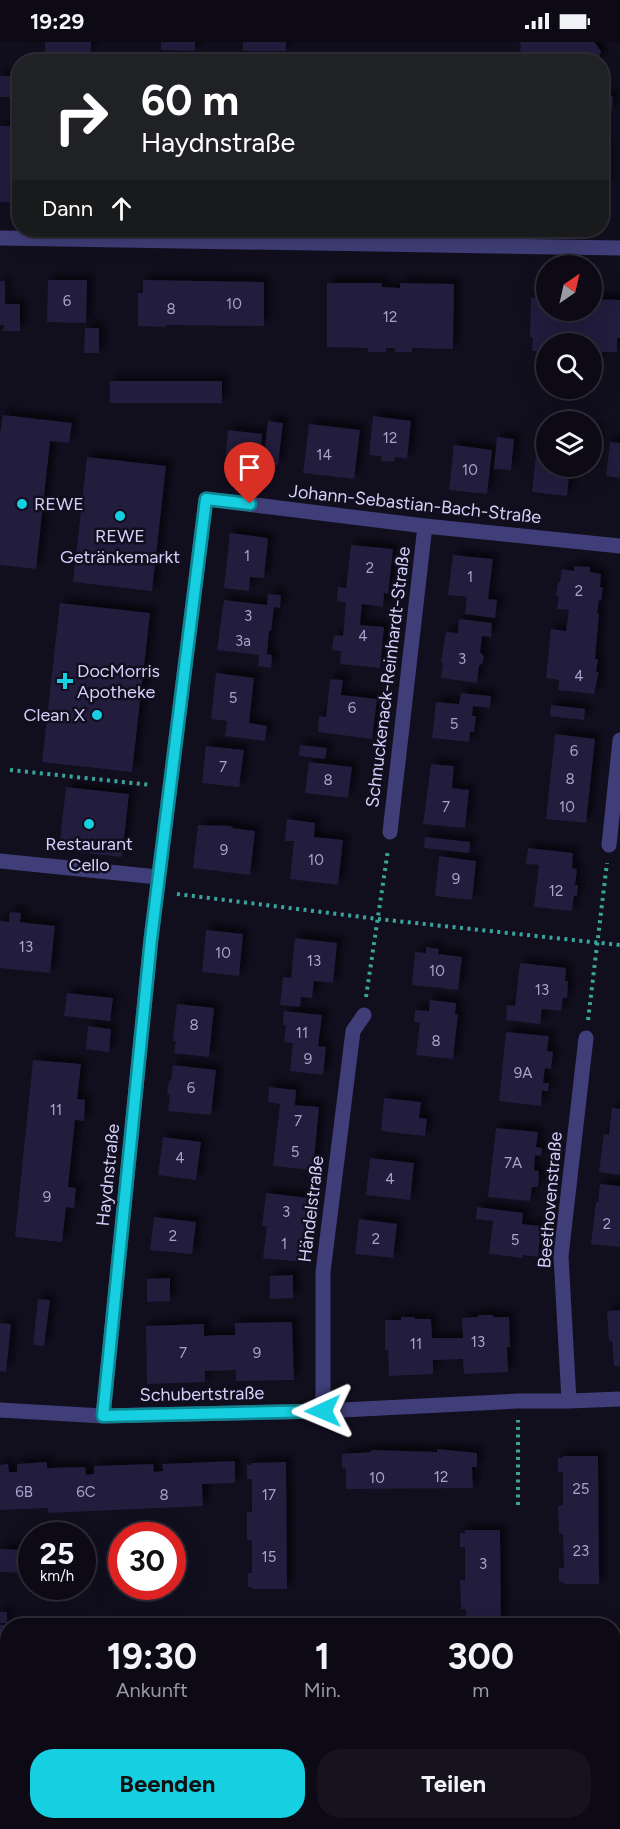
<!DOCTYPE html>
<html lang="de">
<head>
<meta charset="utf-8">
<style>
  body { margin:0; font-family:Figtree,sans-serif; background:#16131f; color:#f1f3f6; height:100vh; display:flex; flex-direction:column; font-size:22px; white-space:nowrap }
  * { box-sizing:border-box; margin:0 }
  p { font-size:20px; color:#9a9aa1 }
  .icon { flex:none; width:33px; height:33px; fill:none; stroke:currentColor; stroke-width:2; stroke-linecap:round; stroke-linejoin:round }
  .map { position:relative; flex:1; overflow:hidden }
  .drawer { position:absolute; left:0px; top:1576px; width:621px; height:212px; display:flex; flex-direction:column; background:#0d0a16; border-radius:24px 24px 0 0; box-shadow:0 6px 24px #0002,0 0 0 2px #2d2b35 }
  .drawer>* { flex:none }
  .top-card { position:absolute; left:12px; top:12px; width:597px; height:183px; border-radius:24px; box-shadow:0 6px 24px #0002,0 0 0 2px #2d2b35; background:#202124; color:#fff; overflow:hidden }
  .needle { width:39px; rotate:34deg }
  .fabs { position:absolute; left:536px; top:213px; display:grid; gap:12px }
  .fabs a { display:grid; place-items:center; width:66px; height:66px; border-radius:50%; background:#0d0a16; box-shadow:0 6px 24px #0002,0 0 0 2px #2d2b35; font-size:30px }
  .speed { position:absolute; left:18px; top:1480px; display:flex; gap:12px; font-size:30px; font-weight:700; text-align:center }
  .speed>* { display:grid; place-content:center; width:78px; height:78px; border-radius:50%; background:#0d0a16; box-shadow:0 6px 24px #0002,0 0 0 2px #2d2b35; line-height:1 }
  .speed small { font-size:15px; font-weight:400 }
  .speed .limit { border:9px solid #d22; background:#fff; color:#111 }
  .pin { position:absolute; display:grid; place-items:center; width:51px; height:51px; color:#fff; margin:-62px -26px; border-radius:50% 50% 50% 0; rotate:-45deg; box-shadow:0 0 6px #0007 }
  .pin .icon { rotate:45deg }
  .me { position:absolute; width:66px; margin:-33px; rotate:269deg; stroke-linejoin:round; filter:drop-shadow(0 0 4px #0008) }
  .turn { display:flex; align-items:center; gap:21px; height:126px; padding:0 30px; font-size:27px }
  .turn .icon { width:78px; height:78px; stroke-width:2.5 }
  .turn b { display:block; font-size:42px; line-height:51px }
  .then { display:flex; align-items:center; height:57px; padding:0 30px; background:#0003; gap:12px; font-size:22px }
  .eta { display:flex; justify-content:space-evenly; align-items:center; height:102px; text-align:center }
  .eta b { font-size:36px; font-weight:700; line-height:42px }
  .button { display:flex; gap:12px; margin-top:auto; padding:12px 30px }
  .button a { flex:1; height:69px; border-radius:24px; background:#16cfe0; color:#111; font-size:24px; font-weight:700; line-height:69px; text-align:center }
  .button a+a { background:#16131f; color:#f1f3f6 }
  .status { display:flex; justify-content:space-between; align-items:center; height:42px; padding:0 30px; background:#0d0a16; direction:ltr }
  .status svg { height:16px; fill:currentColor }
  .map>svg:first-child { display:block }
</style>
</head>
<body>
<div class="status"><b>19:29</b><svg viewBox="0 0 49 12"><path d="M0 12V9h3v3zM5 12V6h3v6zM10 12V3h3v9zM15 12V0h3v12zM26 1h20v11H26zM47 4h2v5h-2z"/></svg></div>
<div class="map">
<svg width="620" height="1787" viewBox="0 0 620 1787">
  <defs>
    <filter id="shadow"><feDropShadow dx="5.5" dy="-5.5" stdDeviation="3" flood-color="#0009"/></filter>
  </defs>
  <rect width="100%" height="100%" fill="#110e1e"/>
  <path fill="#221c3d" filter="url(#shadow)" d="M45 0H91V11L45 10Z
    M161 0H195V9L161 8Z
    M243 0H286V9H243Z
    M519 0H594L601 9 598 20H528L520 8 521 3Z
    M0 34H20V55H0Z
    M602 53 613 54 612 68H602Z
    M0 84H20V160H0Z
    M602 102H606V145H602Z
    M48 238H87L86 281 47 280Z
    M143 238 264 240V284L166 283 167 285 138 284V251H143Z
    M0 239H5V262H20V289H3L4 283H0Z
    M327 241H382V245L400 246V241L454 242 453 307 412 306V310H395V306H386V310H368V306L327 305Z
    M531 256H546V268H591V257L620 258V296H617V310H602V315H591V302H546V309H532L533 295H530Z
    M85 286H99V311H84Z
    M110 339H222V361H110Z
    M3 373 72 381 69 401 50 399 36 527 0 523V392Z
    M373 374 411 379 407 417 395 415 394 420 381 419V414L369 413Z
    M268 379 283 381 278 423 263 421Z
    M309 382 360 388 354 437 303 431Z
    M591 386H597L592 429 575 427V424H591Z
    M228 388 262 392 259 426 225 422Z
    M497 395 514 397 511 428 494 427Z
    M538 395 546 396V424H570L567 454 532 450Z
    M610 400 620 401V436L606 434Z
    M454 403 492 408 487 452 449 448Z
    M87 415 166 424 152 549 73 540Z
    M230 491 268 496 264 536 250 535 249 549 224 546Z
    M351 503 393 507 388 552 384 551 383 565 362 562 360 583 384 585 380 626 340 622 341 609 332 608 334 593 343 594 346 561 337 559 338 545 346 546Z
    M453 513 493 517 488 557 497 558 495 576 465 572 467 555 448 553Z
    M574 524 590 525V530L601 532 600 545H603L601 559 599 558 597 571 599 572 595 617H598L596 630H599L594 652 558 648 559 638 546 636 551 587 566 589 569 568 557 567 559 554H556L558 540H560L562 527 574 529Z
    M268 552 281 553 280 566 274 565 271 589H269L267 612 272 613 271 626 258 624 259 613 217 608 224 558 267 563Z
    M60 561 150 571 132 730 42 720Z
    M459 577 492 581 491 595 482 594 480 610 484 614 483 621 479 624 477 641 441 636 443 621 441 620 446 590 458 591Z
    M216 631 254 636 249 681 267 684 265 699 225 694 227 679 211 677Z
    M330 637 343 638 341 653 377 657 372 697 318 690 319 674 326 675Z
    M461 651 491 654 490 666 473 664 472 674H476L474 690H470L469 700 432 696 436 660 459 662Z
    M551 663 585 667 584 678 550 674Z
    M555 692 595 697 586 781 546 777Z
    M300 703 327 706 325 717 299 714Z
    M206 704 244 708 239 745 202 741Z
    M309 720 352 725 348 756 305 751Z
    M431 722 454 724 452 746 469 748 465 786 423 782Z
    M66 745 129 752 122 815 59 808Z
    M287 777 315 781 314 795 343 798 338 843 290 837 294 799H285Z
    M198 783 233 784 232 786 255 789 250 833 193 826Z
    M425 795 470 800 469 811 424 806Z
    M528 806 573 811 572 826 577 827 575 843H578L577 854H574L572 869 534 865 539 823 526 822Z
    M439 814 476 819 472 858 435 854Z
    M10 870 21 871 20 880 55 884 50 931 0 926V879L9 880Z
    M206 888 243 892 239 934 202 930Z
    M295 896 337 901 333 941 314 939 312 956 301 955 300 965 280 963 283 935 291 936Z
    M426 905 439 907 438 912 462 915 458 948 412 943 415 910 426 911Z
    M520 921 566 926 565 939H568L567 956H563L561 969 542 967 540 982 506 978 507 963 515 964Z
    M67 951 113 956 110 979 64 974Z
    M430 958 456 961 455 972H458L453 1017 416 1013 420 981 414 980 415 968 429 969Z
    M177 962 214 966 209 1015 174 1011 176 999H173Z
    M284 969 322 973 318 1004 326 1005 323 1033 290 1029 293 1001 284 1000 286 983H283Z
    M88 984 111 987 109 1010 86 1007Z
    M506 990 549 994 547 1009 553 1010 551 1027 545 1026 543 1041H549L548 1049H542L541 1064 499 1059Z
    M33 1018 81 1022 77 1057 85 1058 84 1079 75 1078 68 1145 76 1146 74 1166 66 1165 62 1200 15 1195Z
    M173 1023 216 1028 211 1073 168 1069 170 1053H167L169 1038 171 1039Z
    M269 1045 296 1048 295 1063 319 1065 313 1128 273 1124 280 1062 268 1060Z
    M384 1056 421 1060 419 1076 427 1077 425 1094 381 1089Z
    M612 1066 620 1067V1133L599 1130 604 1092 609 1093Z
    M496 1086 538 1090 536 1105 542 1106 541 1114 535 1113 534 1128 539 1129 538 1145H532L530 1159 488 1155Z
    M163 1095 201 1100 196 1138 158 1133Z
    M370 1116 414 1121 410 1158 366 1153Z
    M600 1142 620 1144V1205L591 1202 596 1160H598Z
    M266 1151 309 1156 302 1220 263 1216 267 1184H262Z
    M477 1165 523 1171 522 1182 541 1184 538 1215 523 1213V1216L489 1212 493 1179 476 1177Z
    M154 1175 196 1180 192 1212 150 1208Z
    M359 1177 397 1182 393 1216 355 1212Z
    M293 1233V1256L270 1257V1234Z
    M170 1236V1259L147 1260V1237Z
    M38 1257 50 1258 44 1304 33 1303Z
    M620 1268V1324H614L612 1299H609L607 1269Z
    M478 1273H493V1275H509L510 1305H507L508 1330 464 1332 463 1317 433 1318V1332L389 1334 388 1308H385V1278H401V1275H415V1277H431L432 1296H463L462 1276 478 1275Z
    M292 1280 294 1338 236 1339V1328L205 1329V1340L147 1342 146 1284 204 1282V1294L219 1293H235V1281Z
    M0 1281 11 1282 6 1330 0 1329Z
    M437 1407 477 1411V1425H472L473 1446 346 1447V1426H342V1412L371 1410V1408L437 1410Z
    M563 1414H598L599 1542H564V1540H559V1526H564L563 1492H559L558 1464 563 1463V1430H558V1416H563Z
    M235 1419V1441L202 1442 203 1464 48 1471V1466L0 1468V1423L8 1422 9 1430H17V1422L47 1420V1426L85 1425 86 1433 94 1432V1424L153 1422 154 1430 163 1429 162 1422Z
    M286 1420 287 1547H252L253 1545H248V1531H252V1498H247V1470H252V1437H247V1423H251V1421Z
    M465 1488H500L501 1584H466V1567H461L460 1538H465V1505H460V1491H465Z
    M0 1507 32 1508V1531L0 1530Z
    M0 1570H7V1581H0Z
    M140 1582H181V1584H140Z
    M0 1583H8V1631H0Z
    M614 1590H620V1627H614Z
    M614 1707H620V1734H614Z
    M50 1780H106V1787H36V1784H50Z
    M586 1780V1787H557V1781Z
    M232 1782 233 1787H210V1783Z"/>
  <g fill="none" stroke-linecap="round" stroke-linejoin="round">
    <path stroke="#39a59c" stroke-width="4" stroke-dasharray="3 4.5" stroke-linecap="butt" d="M10 728 151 743
      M177 852 378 877 620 903
      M366 955 388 808
      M588 978 607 821
      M518 1463V1378"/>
    <path stroke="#3f3e78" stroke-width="15" d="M0 196 620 206
      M390 790 425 484
      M609 803 620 698
      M0 819 158 835
      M569 1359 561 1214 586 996
      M0 1368 103 1374 323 1369 518 1359H569L620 1357
      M323 1369V1230L353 989 364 973
      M103 1374 151 897 206 457 425 484 620 504
      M614 1671H620
      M0 1676H8
      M9 1780V1787
      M269 1780V1787
      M522 1780V1787"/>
  </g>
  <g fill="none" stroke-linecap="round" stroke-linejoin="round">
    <defs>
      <path id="route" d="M250 462 206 457 151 897 103 1374 323 1369"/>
    </defs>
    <use href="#route" stroke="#0e8792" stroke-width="15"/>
    <use href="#route" stroke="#16cfe0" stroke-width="10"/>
  </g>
  <g fill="#16cfe0" stroke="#110e1e" stroke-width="2">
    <circle cx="22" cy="462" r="6"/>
    <circle cx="120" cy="474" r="6"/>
    <path d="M62 630h6v6h6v6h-6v6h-6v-6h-6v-6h6z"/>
    <circle cx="97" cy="673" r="6"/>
    <circle cx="89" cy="782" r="6"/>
  </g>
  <g text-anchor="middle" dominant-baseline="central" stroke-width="5" stroke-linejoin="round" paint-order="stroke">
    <g font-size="15" fill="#a8a3cb">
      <text x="67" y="259">6</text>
      <text x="234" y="262">10</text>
      <text x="171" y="267">8</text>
      <text x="390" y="275">12</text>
      <text x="390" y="396">12</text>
      <text x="324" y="413">14</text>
      <text x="470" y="428">10</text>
      <text x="247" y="514">1</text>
      <text x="370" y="526">2</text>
      <text x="470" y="535">1</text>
      <text x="579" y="549">2</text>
      <text x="248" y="574">3</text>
      <text x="363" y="594">4</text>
      <text x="243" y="599">3a</text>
      <text x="462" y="617">3</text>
      <text x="579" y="634">4</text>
      <text x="233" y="656">5</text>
      <text x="352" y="666">6</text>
      <text x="454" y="682">5</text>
      <text x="574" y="709">6</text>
      <text x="223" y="725">7</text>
      <text x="570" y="737">8</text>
      <text x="328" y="738">8</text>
      <text x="446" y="765">7</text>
      <text x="567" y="765">10</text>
      <text x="224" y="808">9</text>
      <text x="316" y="818">10</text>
      <text x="456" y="837">9</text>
      <text x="556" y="849">12</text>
      <text x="26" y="905">13</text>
      <text x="223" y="911">10</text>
      <text x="314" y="919">13</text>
      <text x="437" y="929">10</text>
      <text x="542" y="948">13</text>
      <text x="194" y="983">8</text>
      <text x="302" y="991">11</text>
      <text x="436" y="999">8</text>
      <text x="308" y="1017">9</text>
      <text x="523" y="1031">9A</text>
      <text x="191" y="1046">6</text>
      <text x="56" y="1068">11</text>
      <text x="298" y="1079">7</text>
      <text x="295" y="1110">5</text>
      <text x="180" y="1116">4</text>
      <text x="513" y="1121">7A</text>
      <text x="390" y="1137">4</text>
      <text x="47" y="1155">9</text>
      <text x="286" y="1170">3</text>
      <text x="607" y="1182">2</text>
      <text x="173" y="1194">2</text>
      <text x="376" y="1197">2</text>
      <text x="515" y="1198">5</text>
      <text x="284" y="1202">1</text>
      <text x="478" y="1300">13</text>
      <text x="416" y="1302">11</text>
      <text x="183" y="1311">7</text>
      <text x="257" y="1311">9</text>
      <text x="441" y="1435">12</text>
      <text x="377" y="1436">10</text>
      <text x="581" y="1447">25</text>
      <text x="24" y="1450">6B</text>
      <text x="86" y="1450">6C</text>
      <text x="164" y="1453">8</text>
      <text x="269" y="1453">17</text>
      <text x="581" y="1509">23</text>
      <text x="269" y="1515">15</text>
      <text x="483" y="1522">3</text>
    </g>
    <g font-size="18" fill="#d4d0fa" stroke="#110e1e" text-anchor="start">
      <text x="34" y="462">REWE</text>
      <text x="120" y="494" text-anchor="middle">REWE<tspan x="120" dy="21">Getränkemarkt</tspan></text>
      <text x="77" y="629">DocMorris<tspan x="77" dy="21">Apotheke</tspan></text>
      <text x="85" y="673" text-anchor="end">Clean X</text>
      <text x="89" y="802" text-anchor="middle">Restaurant<tspan x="89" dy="21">Cello</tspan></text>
    </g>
    <g font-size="18" fill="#d4d0fa" stroke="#110e1e">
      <text transform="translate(415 462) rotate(6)">Johann-Sebastian-Bach-Straße</text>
      <text transform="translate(388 635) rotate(-83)">Schnuckenack-Reinhardt-Straße</text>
      <text transform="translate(108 1133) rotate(-84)">Haydnstraße</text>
      <text transform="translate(550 1158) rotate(-85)">Beethovenstraße</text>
      <text transform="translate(311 1167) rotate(-83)">Händelstraße</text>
      <text transform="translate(202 1352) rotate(-1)">Schubertstraße</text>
    </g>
  </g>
</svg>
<div class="fabs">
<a><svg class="needle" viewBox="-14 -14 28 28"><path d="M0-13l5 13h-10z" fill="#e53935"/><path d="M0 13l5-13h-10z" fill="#9a9aa1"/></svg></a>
<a><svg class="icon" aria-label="search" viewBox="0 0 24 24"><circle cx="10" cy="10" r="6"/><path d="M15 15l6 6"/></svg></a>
<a><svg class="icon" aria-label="layers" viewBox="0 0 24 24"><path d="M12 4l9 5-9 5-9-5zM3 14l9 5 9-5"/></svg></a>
</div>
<div class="speed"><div>25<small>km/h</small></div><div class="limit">30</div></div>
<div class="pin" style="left:250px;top:462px;background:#d93025"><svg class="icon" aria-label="arrive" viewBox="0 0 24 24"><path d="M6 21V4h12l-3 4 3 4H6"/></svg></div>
<svg class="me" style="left:323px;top:1369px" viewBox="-20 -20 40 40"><path d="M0-17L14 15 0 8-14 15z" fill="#16cfe0" stroke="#fff" stroke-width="4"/></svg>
<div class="top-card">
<div class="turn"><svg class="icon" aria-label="right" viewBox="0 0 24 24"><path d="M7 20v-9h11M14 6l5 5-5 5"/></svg><div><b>60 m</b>Haydnstraße</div></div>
<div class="then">Dann<svg class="icon" aria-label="ahead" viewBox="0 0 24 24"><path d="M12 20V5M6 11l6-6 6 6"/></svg></div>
</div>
<section class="drawer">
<div class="eta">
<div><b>19:30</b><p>Ankunft</p></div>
<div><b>1</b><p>Min.</p></div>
<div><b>300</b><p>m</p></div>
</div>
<div class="button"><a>Beenden</a><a>Teilen</a></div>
</section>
</div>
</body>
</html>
